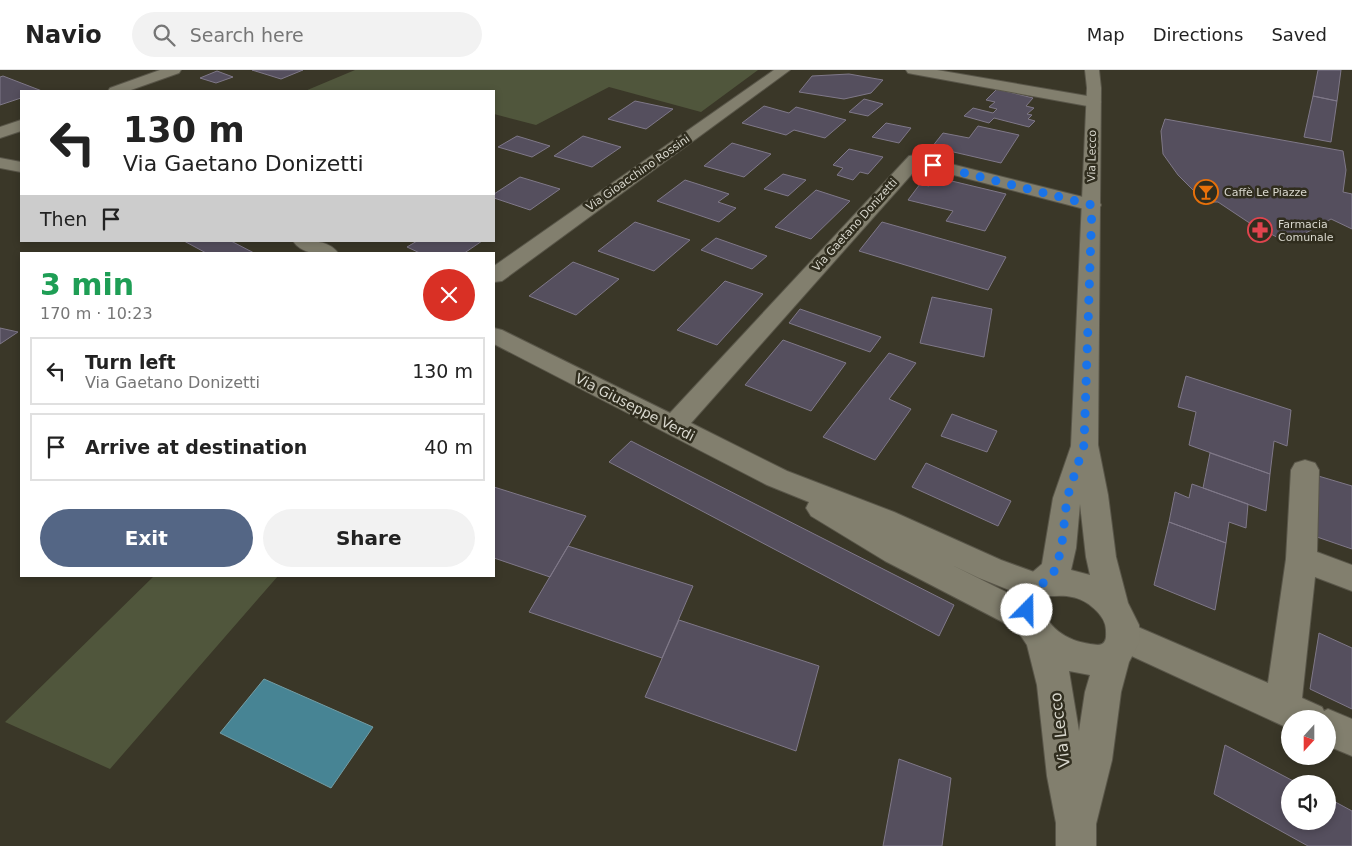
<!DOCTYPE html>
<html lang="en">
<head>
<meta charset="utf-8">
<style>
  body { margin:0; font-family:"DejaVu Sans",sans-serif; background:#f2f2f2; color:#222; height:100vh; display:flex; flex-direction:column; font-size:19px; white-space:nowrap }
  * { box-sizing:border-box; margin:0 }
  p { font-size:16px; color:#767676 }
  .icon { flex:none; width:28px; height:28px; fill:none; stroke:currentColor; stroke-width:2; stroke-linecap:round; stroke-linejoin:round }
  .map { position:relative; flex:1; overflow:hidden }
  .drawer { position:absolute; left:20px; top:182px; width:475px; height:325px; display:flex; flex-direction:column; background:#fff; border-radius:0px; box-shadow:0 2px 8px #0003 }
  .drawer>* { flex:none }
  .top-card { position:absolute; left:20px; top:20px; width:475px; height:152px; border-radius:0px; box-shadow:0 2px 8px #0003; background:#fff; color:#222; overflow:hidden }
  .needle { width:32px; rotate:201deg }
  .buttons { position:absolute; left:1281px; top:640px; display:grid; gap:10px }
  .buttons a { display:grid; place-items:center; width:55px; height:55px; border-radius:50%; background:#fff; box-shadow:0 2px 8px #0003; font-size:25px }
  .pin { position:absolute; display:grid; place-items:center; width:42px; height:42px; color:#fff; margin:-21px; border-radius:10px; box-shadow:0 2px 8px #0006 }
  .me { position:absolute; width:55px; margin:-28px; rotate:22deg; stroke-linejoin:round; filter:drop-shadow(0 0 4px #0008) }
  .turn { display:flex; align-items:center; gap:18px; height:105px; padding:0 20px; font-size:22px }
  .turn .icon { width:65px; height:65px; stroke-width:2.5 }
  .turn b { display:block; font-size:35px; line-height:42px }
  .then { display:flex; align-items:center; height:48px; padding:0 20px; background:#0003; gap:10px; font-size:19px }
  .round { display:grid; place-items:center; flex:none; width:52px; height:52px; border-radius:26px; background:#f2f2f2 }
  .summary { display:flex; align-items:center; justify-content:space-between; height:85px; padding:0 20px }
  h1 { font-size:30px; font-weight:700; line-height:38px; color:#1e9e55 }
  .cta { display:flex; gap:10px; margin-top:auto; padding:10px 20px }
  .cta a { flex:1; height:58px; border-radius:30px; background:#546685; color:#fff; font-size:20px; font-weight:700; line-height:58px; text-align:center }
  .cta a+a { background:#f2f2f2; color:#222 }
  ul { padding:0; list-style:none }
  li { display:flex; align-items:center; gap:15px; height:68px; margin:0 10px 8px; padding:0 10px; border:2px solid #e0e0e0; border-radius:0px }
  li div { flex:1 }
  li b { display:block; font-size:19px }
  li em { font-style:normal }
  header { display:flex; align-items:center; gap:30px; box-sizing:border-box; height:70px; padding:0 25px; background:#fff; border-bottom:1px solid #e0e0e0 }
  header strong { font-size:24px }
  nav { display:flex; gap:28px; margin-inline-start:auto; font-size:18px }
  .search { width:350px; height:45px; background:#f2f2f2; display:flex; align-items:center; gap:12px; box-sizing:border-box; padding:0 18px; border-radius:28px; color:#767676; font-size:19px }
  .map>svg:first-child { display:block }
</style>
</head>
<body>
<header>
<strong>Navio</strong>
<div class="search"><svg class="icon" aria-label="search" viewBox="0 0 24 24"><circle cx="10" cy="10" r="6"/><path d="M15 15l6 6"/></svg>Search here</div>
<nav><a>Map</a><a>Directions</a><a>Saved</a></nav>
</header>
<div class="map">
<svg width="1352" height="776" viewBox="0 0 1352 776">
  <rect width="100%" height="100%" fill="#3a3728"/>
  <path fill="#50563c" d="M355 0H758L701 42 609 17 536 55 494 44V21H305Z
    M154 506H278L110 699 5 652Z"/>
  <path fill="#478494" stroke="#739da5" d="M264 609 373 657 331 718 220 663Z"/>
  <path fill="#554f5e" stroke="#7f7888" d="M252 0H303L281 9Z
    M1318 0H1341L1337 31 1313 26Z
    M217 1 233 7 216 13 200 8Z
    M849 4 883 10 871 23 844 29 799 22 812 6Z
    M3 6 42 21H21V28L0 35V7Z
    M997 19 1033 28 1026 36 1034 38 1027 44 1032 45 1028 49 1035 51 1029 57 994 48 989 53 964 46 973 38 993 43 997 39 989 37 995 32 986 30Z
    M1313 26 1337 31 1331 72 1304 67Z
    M864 29 883 34 868 46 849 42Z
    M635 31 673 39 646 59 608 49Z
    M764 36 789 43 796 37 846 50 825 68 794 60 786 65 742 53Z
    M1165 49 1343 81 1346 100 1343 122 1352 124V159L1331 149 1288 173 1248 152 1218 132H1210L1193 120 1178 105 1163 84 1161 61Z
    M886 53 911 58 899 73 872 67Z
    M978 56 1019 65 1001 93 932 77 943 63 969 68Z
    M517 66 550 76 532 87 498 77Z
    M583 66 621 77 592 97 554 86Z
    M732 73 771 84 744 107 704 96Z
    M849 79 883 87 868 104 860 102 853 110 837 105 843 98 833 95Z
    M783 104 806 110 788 126 764 119Z
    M520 107 560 119 530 140 494 128V124Z
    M935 107 1006 124 985 161 946 151 953 141 908 130 920 114 929 116Z
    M685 110 729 124 718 132 736 138 719 152 657 131Z
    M816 120 850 131 811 169 775 157Z
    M635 152 690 170 654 201 598 181Z
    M882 152 1006 187 988 220 859 181Z
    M716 168 767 186 752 199 701 180Z
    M184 171H231L256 184H208Z
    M417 171H482L463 184H422L407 177Z
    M573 192 619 209 576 245 529 226Z
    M725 211 763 224 717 275 677 260Z
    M932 227 992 239 984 287 920 273Z
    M800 239 881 267 870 282 789 253Z
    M0 258 18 262 0 274Z
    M783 270 846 293 811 341 745 315Z
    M889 283 916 293 889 329 911 339 875 390 823 367Z
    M1186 306 1291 340 1287 376 1274 371 1270 404 1189 375 1196 342 1178 337Z
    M952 344 997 361 987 382 941 366Z
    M631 371 954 535 939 566 609 392Z
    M1210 383 1270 404 1266 441 1203 418Z
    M926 393 1011 431 998 456 912 417Z
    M1315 405 1352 416V479L1317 467Z
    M1192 414 1248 434 1246 458 1229 452 1226 473 1169 452 1175 422 1189 428Z
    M494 417 586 446 550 507 494 488Z
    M1169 452 1226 473 1215 540 1154 515Z
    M568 476 693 516 662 588 529 542Z
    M679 550 819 596 796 681 645 627Z
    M1319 563 1352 578V639L1310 619Z
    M1225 675 1299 714H1290V751H1328V728L1352 741V776H1308L1214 724Z
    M899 689 951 708 942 776H883Z"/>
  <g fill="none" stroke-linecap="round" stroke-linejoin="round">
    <defs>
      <path id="minor" d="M160 0H181L179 3 128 21H108L110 18Z
        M774 0H790L502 211 494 212V196Z
        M906 0H937L1093 27 1098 29 1101 32 1098 35 1093 37 913 4 908 3Z
        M21 50V61L0 68V57Z
        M915 85 1099 131 1101 135 1099 139 1092 141 919 96 691 353 787 401 894 442 1001 490 1048 507 1053 517 1048 527 1037 531 979 508 952 495 1042 540 1047 550 1042 560 1030 564 1018 560 885 491 811 446 806 438 809 432 767 415 494 274V258L502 260 670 343 909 86Z
        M0 88 21 92V102L0 98Z
        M293 171C309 171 329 169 339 184 323 184 303 186 293 171Z
        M1305 390 1315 393 1319 400 1317 482 1352 495V521L1315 507 1302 628 1322 637 1324 641 1328 639 1352 649V686L1328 676V649H1290V659L1112 577 1107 566 1112 555 1124 551 1268 613 1286 489 1291 400 1295 393Z"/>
      <path id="tertiary" d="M1085 0H1099L1101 18 1098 375 1108 425 1116 487 1128 533 1139 555 1140 571 1129 592 1121 622 1112 690 1096 754V776H1056V753L1047 706 1037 615 1027 575 1019 563 1010 543 1011 532 1021 512 1042 494 1053 428 1071 376 1087 18ZM1080 434 1086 487 1090 505 1071 500 1076 478ZM1049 526C1056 526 1065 525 1072 527 1086 529 1106 545 1106 560 1106 565 1107 571 1102 574 1098 576 1094 574 1090 574 1068 571 1043 557 1043 532ZM1069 601 1090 605 1085 622 1079 661Z"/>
    </defs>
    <use href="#minor" stroke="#595649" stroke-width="2"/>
    <use href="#tertiary" stroke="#595649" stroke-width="2"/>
    <use href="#minor" fill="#827f6e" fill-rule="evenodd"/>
    <use href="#tertiary" fill="#827f6e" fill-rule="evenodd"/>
  </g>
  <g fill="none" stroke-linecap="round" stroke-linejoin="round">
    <path stroke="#1a73e8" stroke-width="9" stroke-dasharray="0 16.2" d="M933 95 1092 135 1084 375 1067 428 1062 473 1057 496 1052 505 1031 524 1027 540"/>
  </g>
  <defs>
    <symbol id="bar-ring" viewBox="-11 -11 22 22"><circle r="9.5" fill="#302d1e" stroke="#e8710a" stroke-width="1.5"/><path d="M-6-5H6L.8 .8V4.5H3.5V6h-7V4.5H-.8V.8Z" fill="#e8710a"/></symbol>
    <symbol id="pharmacy-ring" viewBox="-11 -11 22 22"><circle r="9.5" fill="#302d1e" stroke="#e0444e" stroke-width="1.5"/><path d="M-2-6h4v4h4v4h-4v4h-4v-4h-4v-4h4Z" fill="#e0444e"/></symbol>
  </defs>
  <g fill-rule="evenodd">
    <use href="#bar-ring" x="1192" y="108" width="28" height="28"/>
    <use href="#pharmacy-ring" x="1246" y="146" width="28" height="28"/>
  </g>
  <g text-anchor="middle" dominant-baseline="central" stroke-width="5" stroke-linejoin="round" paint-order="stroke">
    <g font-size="11" fill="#d9d8ce" stroke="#302d1e">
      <text transform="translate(1092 86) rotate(-89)">Via Lecco</text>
      <text transform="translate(638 103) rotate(-35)">Via Gioacchino Rossini</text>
      <text transform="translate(855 155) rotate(-48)">Via Gaetano Donizetti</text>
    </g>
    <g font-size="11" fill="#d9d8ce" stroke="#302d1e" text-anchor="start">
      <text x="1224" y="122">Caffè Le Piazze</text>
      <text x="1278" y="154">Farmacia<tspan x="1278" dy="13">Comunale</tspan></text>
    </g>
    <g font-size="14" fill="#d9d8ce" stroke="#302d1e">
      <text transform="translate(635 337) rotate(27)">Via Giuseppe Verdi</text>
    </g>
    <g font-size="16" fill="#d9d8ce" stroke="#302d1e">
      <text transform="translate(1060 660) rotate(-97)">Via Lecco</text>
    </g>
  </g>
</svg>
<div class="buttons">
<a><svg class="needle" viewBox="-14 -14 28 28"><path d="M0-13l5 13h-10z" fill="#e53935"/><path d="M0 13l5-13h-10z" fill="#767676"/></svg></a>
<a><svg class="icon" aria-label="sound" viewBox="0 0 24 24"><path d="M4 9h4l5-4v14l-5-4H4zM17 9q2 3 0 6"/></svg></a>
</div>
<div class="pin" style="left:933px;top:95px;background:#d93025"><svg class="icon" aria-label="arrive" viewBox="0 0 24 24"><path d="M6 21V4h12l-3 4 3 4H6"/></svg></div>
<svg class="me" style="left:1027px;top:540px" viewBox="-20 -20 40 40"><circle r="19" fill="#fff"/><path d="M0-13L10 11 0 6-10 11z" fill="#1a73e8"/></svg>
<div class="top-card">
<div class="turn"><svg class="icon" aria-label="left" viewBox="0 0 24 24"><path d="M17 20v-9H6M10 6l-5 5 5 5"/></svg><div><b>130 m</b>Via Gaetano Donizetti</div></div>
<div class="then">Then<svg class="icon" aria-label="arrive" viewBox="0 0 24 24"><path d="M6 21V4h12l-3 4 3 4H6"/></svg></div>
</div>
<section class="drawer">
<div class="summary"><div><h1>3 min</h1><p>170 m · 10:23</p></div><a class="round" style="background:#d93025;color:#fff"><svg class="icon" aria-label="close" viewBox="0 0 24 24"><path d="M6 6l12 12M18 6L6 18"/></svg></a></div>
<ul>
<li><svg class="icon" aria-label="left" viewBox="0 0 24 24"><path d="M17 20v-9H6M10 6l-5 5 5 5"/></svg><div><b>Turn left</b><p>Via Gaetano Donizetti</p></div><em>130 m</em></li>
<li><svg class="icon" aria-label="arrive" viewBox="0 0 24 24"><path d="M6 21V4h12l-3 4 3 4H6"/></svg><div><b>Arrive at destination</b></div><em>40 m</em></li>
</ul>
<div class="cta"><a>Exit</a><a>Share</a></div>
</section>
</div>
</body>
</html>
